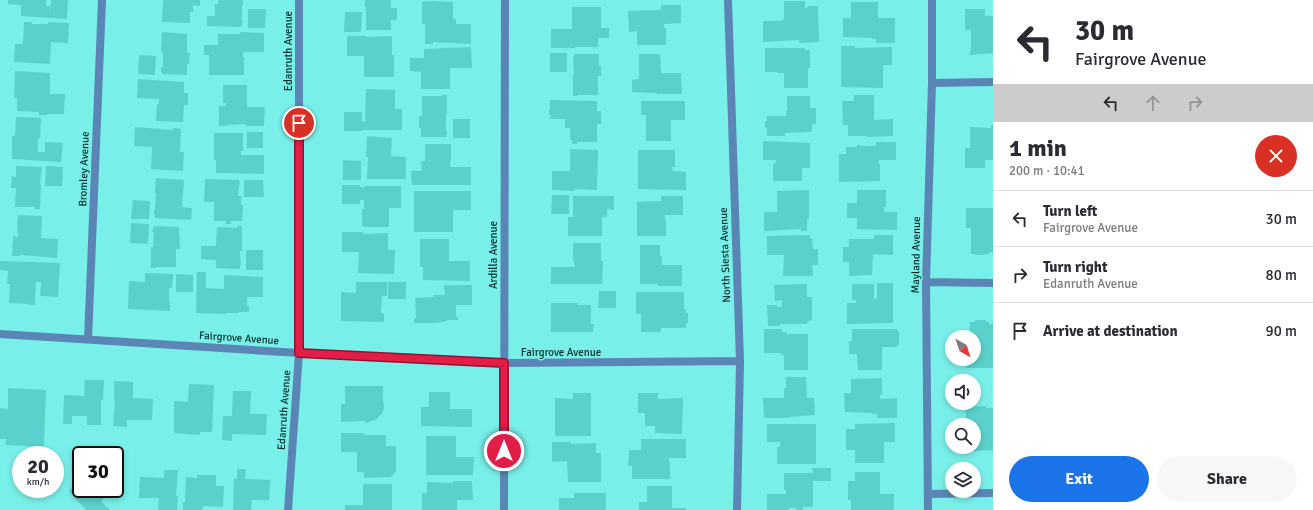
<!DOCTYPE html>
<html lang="en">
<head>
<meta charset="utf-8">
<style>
  body { margin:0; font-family:Signika,sans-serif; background:#f7f7f7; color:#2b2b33; height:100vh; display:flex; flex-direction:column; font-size:15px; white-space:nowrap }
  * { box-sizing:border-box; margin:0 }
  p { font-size:13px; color:#7c7c81 }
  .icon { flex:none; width:22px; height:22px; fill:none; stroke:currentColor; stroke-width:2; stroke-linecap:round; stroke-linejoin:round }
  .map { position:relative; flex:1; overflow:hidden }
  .panel { display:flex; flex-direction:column; background:#fff; width:320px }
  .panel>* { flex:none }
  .banner { background:#fff; color:#2b2b33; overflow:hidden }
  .needle { width:26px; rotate:141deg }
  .fabs { position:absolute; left:945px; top:330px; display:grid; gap:8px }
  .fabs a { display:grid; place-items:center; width:36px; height:36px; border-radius:50%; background:#fff; box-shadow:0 2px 6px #0003; font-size:20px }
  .speed { position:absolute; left:12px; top:446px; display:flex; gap:8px; font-size:20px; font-weight:700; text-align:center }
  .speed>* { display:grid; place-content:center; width:52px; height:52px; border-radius:50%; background:#fff; box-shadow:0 2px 6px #0003; line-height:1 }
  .speed small { font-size:10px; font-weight:400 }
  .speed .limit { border:2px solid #111; border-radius:6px; background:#fff; color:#111 }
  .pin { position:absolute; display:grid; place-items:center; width:34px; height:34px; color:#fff; margin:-17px; border:2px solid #fff; border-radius:50%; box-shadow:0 1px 4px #0007 }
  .me { position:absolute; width:44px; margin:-22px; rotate:0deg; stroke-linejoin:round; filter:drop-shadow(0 0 3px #0008) }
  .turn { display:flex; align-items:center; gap:14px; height:84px; padding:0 16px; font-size:18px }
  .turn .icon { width:52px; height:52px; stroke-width:2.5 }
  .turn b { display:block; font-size:28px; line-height:34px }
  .lanes { display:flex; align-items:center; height:38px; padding:0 16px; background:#0003; justify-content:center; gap:20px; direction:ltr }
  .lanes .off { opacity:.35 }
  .round { display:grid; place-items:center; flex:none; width:42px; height:42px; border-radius:21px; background:#f7f7f7 }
  .head { display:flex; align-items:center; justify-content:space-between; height:68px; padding:0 16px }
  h1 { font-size:24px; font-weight:700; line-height:30px }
  .button { display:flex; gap:8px; margin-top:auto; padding:8px 16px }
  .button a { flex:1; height:46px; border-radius:24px; background:#1a73e8; color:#fff; font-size:16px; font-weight:700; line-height:46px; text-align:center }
  .button a+a { background:#f7f7f7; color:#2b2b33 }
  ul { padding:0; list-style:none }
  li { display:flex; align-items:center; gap:12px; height:56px; padding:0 16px; border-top:1px solid #e1e1e2 }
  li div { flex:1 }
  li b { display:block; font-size:15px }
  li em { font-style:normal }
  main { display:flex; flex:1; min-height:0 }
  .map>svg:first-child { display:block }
</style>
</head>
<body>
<main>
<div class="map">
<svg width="993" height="510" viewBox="0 0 993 510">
  <rect width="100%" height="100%" fill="#79efe9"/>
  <path fill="#5ad1cc" d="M8 0H46V6H50V16L51 0H68L67 19 21 16V6L20 5 8 4Z
    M163 0H200V6L193 5V12H190V23L162 22Z
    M218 0H243V5H242V21H243L241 27 207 26V16H215V4H218Z
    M365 0H391V8H397V20H391V30H366V7H365Z
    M430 1 453 2V19H456V24H471V44L433 42V44H425V24H422V2Z
    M784 1H805V8H807L808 6H818L819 42 799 43V40L763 42V21H781L784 19Z
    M851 2H878V18H895V43H876V39H872V38L843 37V18H851Z
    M661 5H681V23L664 24V28H666V45H637V31L629 32 628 11 658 10 661 9Z
    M572 7H601V28H609V38H598V47H575V48H551V29H572Z
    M248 9H266L265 28H248Z
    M965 9H985V16H993V53L970 55V51H971V30H965Z
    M345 12H362L361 32H344Z
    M24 22H32V24H48V22L69 23 68 43 51 42 50 64 14 62 15 44H23Z
    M162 32 187 34V52L190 53 189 64H187V75L162 74V72H161V67H163V52H161Z
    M240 32 264 33V52H243V57H244V75H209V55H204V45H218V34H240Z
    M347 36H366V37L392 36V55H394V77H364V56H347Z
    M841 46H855V48L892 47V65H883V88L841 87Z
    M471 47 472 68H450V89H421V72L410 71V58H424V49Z
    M765 48H805L804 50H810V68H808V88H784V73H778V72H765Z
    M550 53H567V72H550Z
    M574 54H599V66H601V76H598V95H578V96H573V75H574L573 56 574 57Z
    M639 54H660L661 73H681L682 94H657V93L632 92V80L639 79Z
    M139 55 156 56 155 75 138 74Z
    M15 71 50 73V94H65L64 114H47V115H39V112L17 111V98H14Z
    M138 79 184 82V93H188V105H184L183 122 156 121 157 104H159V99L137 98Z
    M223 85H247V107H265L264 126H246L245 124 228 125V126H219V106H226V103H223Z
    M366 89 395 90V109H402V130H362V131H344V112H362V121L365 122Z
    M442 95H447V115H446V131H447V135H446V137H421V128H419V116H422V96H442Z
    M854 95H874V120L893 119V136L867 137V136H848V125H843L842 101H854Z
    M787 96H810V108H816V124H812V131L810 132 785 133V136H767V128H765V121H767V116H786V111H787Z
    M550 100 597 101V111H601V124H597V142H577V144H572V140H570V128H565V119H550L551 115H549V109H550Z
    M641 101H685V120H671V141H646V115H641Z
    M16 117 41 118 40 139 38 138V152H45V142L63 143 61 162 12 159V136H15Z
    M453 119H470V138H453Z
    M991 125H993V160H985V168H965V148H970V127L991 128Z
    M135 127 173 130V128L181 129 180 152H184L183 171 151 169 152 147 134 146Z
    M247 132H263V148H247Z
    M214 133H243V151H241V155H264V174L216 173V160H214Z
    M367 136 392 138 391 156 406 157V179H367L368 157H366Z
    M763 141 810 143V168H802V181H773V164H775L776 160H763Z
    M876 142H896V160H879V164H880V181L839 182V154H846V147H857V145H860V146H876Z
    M425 144H451V162H450V167H471V185H412L411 171H422L421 162 425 161Z
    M570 149 598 150 597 190 574 189V191L552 190V171H570Z
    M638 150H675V167H672L673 171 686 172V190L638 189Z
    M343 160 361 161V180H343Z
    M16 166 42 167 40 184H41L40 209H35V207H15L16 188H11L12 176 16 177Z
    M46 166 63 167 62 186H45Z
    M156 178 184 180 182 207 192 208 191 220 155 218V215H154V210H155L156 193H155Z
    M205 179 239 180 240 186H239L238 196H241V205H243L242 221H231V224H226V221H214V202H204Z
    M244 180H263L264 197H244Z
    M342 185H360V187L364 188V186H401V208H389V227H364V226H362V209H364V200H360V204H342Z
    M809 190V219H807V231H801V229L764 231V212H777V191Z
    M857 190H886V207H884V212H897V230L857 229V218H847V203H857Z
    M414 191H471V210H453V232H414Z
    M552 195H569V214H551Z
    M573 196H614V210L607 209V217H602V236H568V217H573Z
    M661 196H683V215H665V219L666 220V236H637V202L661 201Z
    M133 200 150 201 149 219H131Z
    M966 208H993V252H989V254H985V255H975V254H971V228H966Z
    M18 215 42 216 41 238 58 239 57 258 20 255V256H12L13 236 18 237V233H17Z
    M131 223 149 224 148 244 130 243Z
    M154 226 179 227 180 249H176V267H156V268H151V247H153L154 232H152Z
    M237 226H242V251H240L241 265H240V269L216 268V260L201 259V246H216L217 227 237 228Z
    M342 232H363V234L388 233V250H395L394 274 358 273 359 252H342Z
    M810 235V238H812L813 249H818V265H812L813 276H783L784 255H767V236Z
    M874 235H893V255L873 254 872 275 849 276V262H843V247H849V239H874Z
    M420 239H449V261H470V281L423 280V267H420Z
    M573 243H601V261H603L602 284H551V267H575L574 261H573Z
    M640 245H660V256H662V265H682V286H658V284H640Z
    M246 250H263V270H246Z
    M0 261 60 263 58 297 40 296 41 282H36L35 305H29V304L9 303 10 284H7L8 271 0 270Z
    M197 272H206V288L224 289V275L263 277V297H247V306H249V312H238V313H226V314L196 313Z
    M145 273 173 274 172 288H169V302H170V311L128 309 129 281 145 282Z
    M176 274 193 275V292H176Z
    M356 282H387V296H382L381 313H384V322L341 321V292L356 293Z
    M388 282H406V299H388Z
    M877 283H893V323L847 324V303H856V300H852V284H874V299H877Z
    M807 284V297H812V320L808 321 807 324H780V326H768L767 305H777V307H782V300L775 301 774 285Z
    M444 285H472V305H456V317H458V320H447V321L435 323H414V318H416L415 298 434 297V295H445Z
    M599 291H616V308H598Z
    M636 292H684V309H686V313H688V323H686V328H661V332H641V314H636Z
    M551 303H578V305H591V324H594L593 332H551Z
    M975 320H986V322H989V324H993V368H966L967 359H974V337H970V322H975Z
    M764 329H782V332H787V334H808V370H784V355H781V353H764Z
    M852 329H897V331H899V345H897V347H882V370H858L857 354H849V341H852Z
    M786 377H806L807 398H814L815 415 788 417 789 418H764L763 398H784V388H786Z
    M882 378V395H880V399L897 398V418H877V414H872V413L845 412 844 393H851V379Z
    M85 380H104L103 400H101V425H87V416H72V424H63L64 395 84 396Z
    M114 381 133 382V398L153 399 152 420H127V427L113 426 115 401H114Z
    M189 384 214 385 212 432H200V435L174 433V401L188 402Z
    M345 386H383V403H384V408L383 412 377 419 369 422 365 423V421L341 422V404H345Z
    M8 388 46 390 44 447 6 445V439H0V408L8 409Z
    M233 391H251L250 414H267L266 435 232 434V441L222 440 223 416H232Z
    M429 392H450V409H472V427L421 426V407H429Z
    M573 393H591V436H555V398L573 399Z
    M638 393H658V399L683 398 682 434 655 433V426H645V413H638Z
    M986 406V408H993V450L972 451 971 447H974V425H966V407Z
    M895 423V442H884V463H855V450H846V429H855V424Z
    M767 424H816V464H777V447H780V442H767Z
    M341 433H364V435H386V446H396V471L391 477 364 478V472H357V452H341Z
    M426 436H456V457H474L473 475H426Z
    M641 439H686V458H669V462H670V479H632V466H628L629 450H641Z
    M552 442H571V444L596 443V453H601V482H568L567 461 552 462Z
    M812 468H831V481H813V507H803V510H796V508H789V510H767V494H786V490H784V473H813Z
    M237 469H246L245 479 270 480 269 500H252L251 510H233L234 478 237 479Z
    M164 470H178L176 496H178L177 510H158L159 498H139L140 477 164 478Z
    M855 472H880V494H894V510H851V500H848V481H855Z
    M197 475H216V486H224L223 507 203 506 202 510H183V502H185L186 477 197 478Z
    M81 479V489H114L101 501 110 510H86L69 491Z
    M453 481H472L473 500H457V510H422V493H427V482L453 483Z
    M363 484H392V510H345V505H363Z
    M647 486H672V508H686V510H639V502H647Z
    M574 493H606V510H559V498H574Z"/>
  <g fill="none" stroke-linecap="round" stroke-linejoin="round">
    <path stroke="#5a85b4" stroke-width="8" d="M728 0 740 361 737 510
      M932 83 993 82
      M926 282 993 283
      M0 334 299 353 504 363 740 361
      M88 339 102 0
      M928 494 993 493
      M288 510 299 353V0
      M504 510 505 0
      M928 510 926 282 932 83V0"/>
  </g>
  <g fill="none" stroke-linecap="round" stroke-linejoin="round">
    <defs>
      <path id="route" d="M299 123V353L504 363V451"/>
    </defs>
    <use href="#route" stroke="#92132f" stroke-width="10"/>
    <use href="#route" stroke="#e11d48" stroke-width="7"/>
  </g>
  <g text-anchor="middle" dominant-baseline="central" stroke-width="3" stroke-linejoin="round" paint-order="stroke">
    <g font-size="11" fill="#052d2c" stroke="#79efe9">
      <text transform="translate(288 51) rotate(-90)">Edanruth Avenue</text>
      <text transform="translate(84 169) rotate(-88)">Bromley Avenue</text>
      <text transform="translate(493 255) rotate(-90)">Ardilla Avenue</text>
      <text transform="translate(725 255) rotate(-92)">North Siesta Avenue</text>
      <text transform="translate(916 255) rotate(-89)">Mayland Avenue</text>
      <text transform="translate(239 338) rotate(4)">Fairgrove Avenue</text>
      <text x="561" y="352">Fairgrove Avenue</text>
      <text transform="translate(284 410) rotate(-86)">Edanruth Avenue</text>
    </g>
  </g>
</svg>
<div class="fabs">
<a><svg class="needle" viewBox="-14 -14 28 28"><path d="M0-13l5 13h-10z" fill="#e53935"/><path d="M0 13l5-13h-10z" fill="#7c7c81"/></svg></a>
<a><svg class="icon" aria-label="sound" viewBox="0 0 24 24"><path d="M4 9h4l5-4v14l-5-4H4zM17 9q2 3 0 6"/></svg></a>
<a><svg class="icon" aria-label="search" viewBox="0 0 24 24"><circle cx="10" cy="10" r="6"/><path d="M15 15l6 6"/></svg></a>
<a><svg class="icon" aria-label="layers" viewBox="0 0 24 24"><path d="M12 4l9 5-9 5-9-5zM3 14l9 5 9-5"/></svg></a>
</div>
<div class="speed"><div>20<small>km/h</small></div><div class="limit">30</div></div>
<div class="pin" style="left:299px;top:123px;background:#d93025"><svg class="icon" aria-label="arrive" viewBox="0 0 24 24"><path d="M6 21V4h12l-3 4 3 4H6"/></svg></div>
<svg class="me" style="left:504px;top:451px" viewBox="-20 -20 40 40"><circle r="17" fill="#e11d48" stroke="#fff" stroke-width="3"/><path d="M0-11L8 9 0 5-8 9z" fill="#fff"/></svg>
</div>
<section class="panel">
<div class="banner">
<div class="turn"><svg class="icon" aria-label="left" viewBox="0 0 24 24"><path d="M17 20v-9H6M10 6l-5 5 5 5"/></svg><div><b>30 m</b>Fairgrove Avenue</div></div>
<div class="lanes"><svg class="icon" aria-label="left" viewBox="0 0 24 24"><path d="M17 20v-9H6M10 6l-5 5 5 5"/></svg><svg class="icon off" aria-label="ahead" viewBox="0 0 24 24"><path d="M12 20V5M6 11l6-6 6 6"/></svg><svg class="icon off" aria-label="right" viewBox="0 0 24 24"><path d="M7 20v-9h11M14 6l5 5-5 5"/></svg></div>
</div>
<div class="head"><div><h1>1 min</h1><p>200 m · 10:41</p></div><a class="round" style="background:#d93025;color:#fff"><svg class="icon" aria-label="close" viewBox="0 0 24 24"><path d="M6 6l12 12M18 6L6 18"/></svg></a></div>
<ul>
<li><svg class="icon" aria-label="left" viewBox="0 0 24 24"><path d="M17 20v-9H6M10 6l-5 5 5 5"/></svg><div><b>Turn left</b><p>Fairgrove Avenue</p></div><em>30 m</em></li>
<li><svg class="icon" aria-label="right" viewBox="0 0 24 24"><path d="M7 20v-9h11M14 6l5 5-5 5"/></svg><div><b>Turn right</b><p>Edanruth Avenue</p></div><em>80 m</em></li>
<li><svg class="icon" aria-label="arrive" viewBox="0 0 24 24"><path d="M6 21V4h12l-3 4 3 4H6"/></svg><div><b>Arrive at destination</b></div><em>90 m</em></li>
</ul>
<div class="button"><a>Exit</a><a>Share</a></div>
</section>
</main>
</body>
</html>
